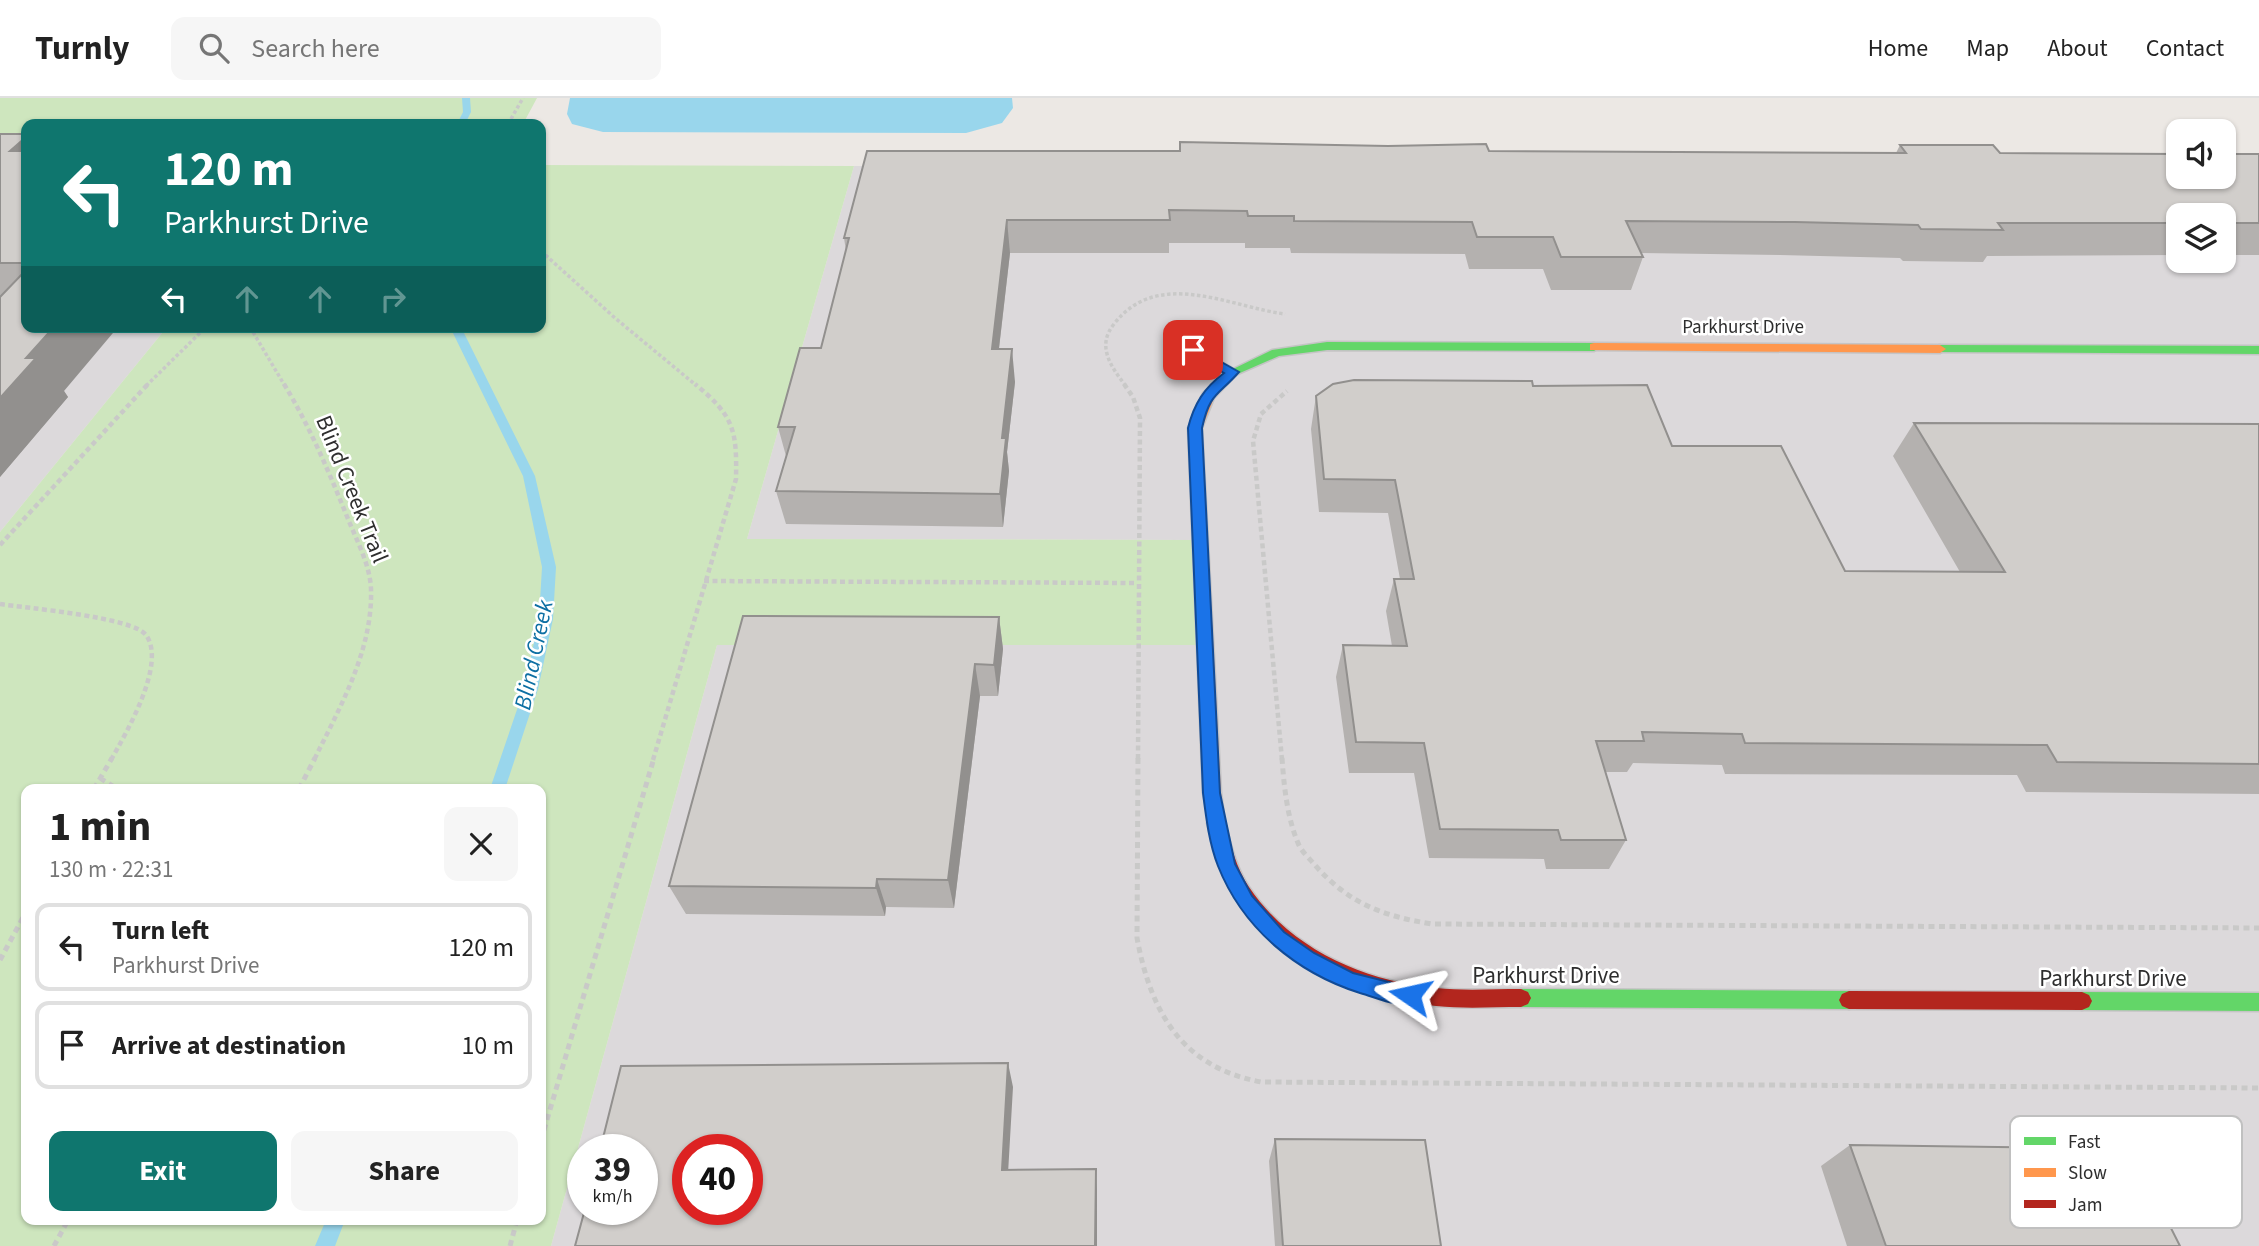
<!DOCTYPE html>
<html lang="en">
<head>
<meta charset="utf-8">
<style>
  body { margin:0; font-family:"Source Sans 3",sans-serif; background:#f6f6f6; color:#222; height:100vh; display:flex; flex-direction:column; font-size:26px; white-space:nowrap }
  * { box-sizing:border-box; margin:0 }
  p { font-size:23px; color:#767676 }
  .icon { flex:none; width:38px; height:38px; fill:none; stroke:currentColor; stroke-width:2; stroke-linecap:round; stroke-linejoin:round }
  .map { position:relative; flex:1; overflow:hidden }
  .drawer { position:absolute; left:21px; top:686px; width:525px; height:441px; display:flex; flex-direction:column; background:#fff; border-radius:14px; box-shadow:0 2px 5px #0004 }
  .drawer>* { flex:none }
  .top-card { position:absolute; left:21px; top:21px; width:525px; height:214px; border-radius:14px; box-shadow:0 2px 5px #0004; background:#0f766e; color:#fff; overflow:hidden }
  .buttons { position:absolute; left:2166px; top:21px; display:grid; gap:14px }
  .buttons a { display:grid; place-items:center; width:70px; height:70px; border-radius:14px; background:#fff; box-shadow:0 2px 5px #0004; font-size:35px }
  .speed { position:absolute; left:567px; top:1036px; display:flex; gap:14px; font-size:35px; font-weight:700; text-align:center }
  .speed>* { display:grid; place-content:center; width:91px; height:91px; border-radius:50%; background:#fff; box-shadow:0 2px 5px #0004; line-height:1 }
  .speed small { font-size:18px; font-weight:400 }
  .speed .limit { border:10px solid #d22; background:#fff; color:#111 }
  .pin { position:absolute; display:grid; place-items:center; width:60px; height:60px; color:#fff; margin:-30px; border-radius:14px; box-shadow:0 4px 10px #0006 }
  .me { position:absolute; width:77px; margin:-38px; rotate:281deg; stroke-linejoin:round; filter:drop-shadow(0 0 5px #0008) }
  .turn { display:flex; align-items:center; gap:24px; height:147px; padding:0 28px; font-size:32px }
  .turn .icon { width:91px; height:91px; stroke-width:2.5 }
  .turn b { display:block; font-size:49px; line-height:60px }
  .lanes { display:flex; align-items:center; height:66px; padding:0 28px; background:#0003; justify-content:center; gap:35px; direction:ltr }
  .lanes .off { opacity:.35 }
  .round { display:grid; place-items:center; flex:none; width:74px; height:74px; border-radius:14px; background:#f6f6f6 }
  .headline { display:flex; align-items:center; justify-content:space-between; height:119px; padding:0 28px }
  h1 { font-size:42px; font-weight:700; line-height:52px }
  .button { display:flex; gap:14px; margin-top:auto; padding:14px 28px }
  .button a { flex:1; height:80px; border-radius:14px; background:#0f766e; color:#fff; font-size:28px; font-weight:700; line-height:80px; text-align:center }
  .button a+a { background:#f6f6f6; color:#222 }
  ul { padding:0; list-style:none }
  li { display:flex; align-items:center; gap:21px; height:88px; margin:0 14px 10px; padding:0 14px; border:4px solid #e0e0e0; border-radius:14px }
  li div { flex:1 }
  li b { display:block; font-size:26px }
  li em { font-style:normal }
  header { display:flex; align-items:center; gap:42px; box-sizing:border-box; height:98px; padding:0 35px; background:#fff; border-bottom:2px solid #e0e0e0 }
  header strong { font-size:33px }
  nav { display:flex; gap:38px; margin-inline-start:auto; font-size:24px }
  .search { width:490px; height:63px; background:#f6f6f6; display:flex; align-items:center; gap:18px; box-sizing:border-box; padding:0 24px; border-radius:14px; color:#767676; font-size:26px }
  .map>svg:first-child { display:block }
</style>
</head>
<body>
<header>
<strong>Turnly</strong>
<div class="search"><svg class="icon" aria-label="search" viewBox="0 0 24 24"><circle cx="10" cy="10" r="6"/><path d="M15 15l6 6"/></svg>Search here</div>
<nav><a>Home</a><a>Map</a><a>About</a><a>Contact</a></nav>
</header>
<div class="map">
<svg width="2259" height="1148" viewBox="0 0 2259 1148">
  <rect width="100%" height="100%" fill="#ece8e4"/>
  <path fill="#dcd9db" fill-rule="evenodd" d="M1287 66 2179 79H2224L2259 68V1148H551L717 547H1206L1202 442 747 441 854 68ZM2179 117H2224V163H2179ZM583 1052H642V1111H583ZM688 1052H747V1111H688Z
    M0 67 26 229H167L0 434Z"/>
  <path fill="#cee6be" fill-rule="evenodd" d="M0 0H537L523 26H26V68L0 67Z
    M541 67 854 68 747 441 1202 442 1207 547H717L551 1148H0V434L167 229H541ZM26 691H541V1122H26Z"/>
  <path fill="#99d6ec" d="M570 0H1012L1013 10 1002 25 966 35 603 34 572 26 567 16Z"/>
  <g fill="none" stroke-linecap="round" stroke-linejoin="round">
    <path fill="#99d6ec" fill-rule="evenodd" d="M462 0H470L471 14 465 26H457L463 14Z
      M450 229H461L535 378 556 469 553 521 538 591 505 691H490L524 591 539 521 542 469 523 378Z
      M326 1122H345L335 1148H315Z"/>
    <defs>
      <path id="fast" d="M1327 244 1594 245 1600 249 1594 253 1327 252 1279 258 1233 278 1227 274 1272 252Z
        M1940 247 2259 248V256L1936 254V248Z
        M1521 891 1849 893 1856 896 1859 902 1856 908 1849 911 1521 909 1514 906 1511 900 1514 894Z
        M2082 894 2259 895V913L2082 912 2075 909 2072 903 2075 897Z"/>
      <path id="slow" d="M1179 240 1239 274 1214 300 1202 330 1221 695 1225 725 1222 730 1216 732 1210 730 1203 695 1188 330 1203 295 1225 275 1175 247 1173 244Z
        M1594 245 1940 247 1946 251 1940 255 1590 252V246Z"/>
      <path id="jam" d="M1216 718 1222 720 1225 725C1231 747 1236 770 1249 789 1291 851 1363 883 1436 890 1464 893 1493 891 1521 891L1528 894 1531 900 1528 906 1521 909C1493 909 1464 911 1436 908 1360 901 1277 866 1236 799 1222 776 1214 751 1207 725L1210 720Z
        M1849 893 2082 894 2089 897 2092 903 2089 909 2082 912 1849 911 1842 908 1839 902 1842 896Z"/>
    </defs>
    <use href="#fast" stroke="#c5c4c5" stroke-width="3"/>
    <use href="#slow" stroke="#c5c4c5" stroke-width="3"/>
    <use href="#jam" stroke="#c5c4c5" stroke-width="3"/>
    <path stroke="#c9c9c8" stroke-width="3.5" stroke-dasharray="3.5 2.5" stroke-linecap="butt" d="M508 26 523 0
      M541 153 615 220 697 288
      M250 229 285 288
      M146 288 206 229
      M1126 288C1111 269 1096 248 1114 226 1158 169 1230 209 1285 216"/>
    <path stroke="#c9c9c8" stroke-width="4.5" stroke-dasharray="5 3.5" stroke-linecap="butt" d="M284 286C310 329 329 374 348 421 357 443 370 467 371 491 373 552 340 609 314 662
      M1124 286 1133 299 1140 320 1138 662
      M0 447 148 286
      M704 483 1137 485
      M0 506C25 510 133 519 146 537 167 566 126 635 111 662
      M653 662 736 381C737 332 734 318 695 286
      M1282 662 1253 343 1261 316 1287 293"/>
    <path stroke="#c9c9c8" stroke-width="5" stroke-dasharray="6 4.5" stroke-linecap="butt" d="M1138 660 1137 840C1151 915 1182 969 1261 984L2259 990
      M1282 660C1284 688 1287 719 1298 745 1301 753 1309 760 1314 766 1348 805 1382 818 1432 826L2259 830
      M100 680 117 691
      M94 691 112 660
      M299 691 315 660
      M0 862 26 814
      M541 1042 654 660
      M54 1148 68 1122
      M510 1148 517 1122"/>
    <use href="#fast" fill="#63d668" fill-rule="evenodd"/>
    <use href="#slow" fill="#ff974d" fill-rule="evenodd"/>
    <use href="#jam" fill="#b3261e" fill-rule="evenodd"/>
  </g>
  <path fill="#b4b1af" d="M0 36H26V229L64 293 68 299 0 379Z
    M1180 44 1489 53 1896 55 1900 47 2000 55 2259 56V157H2224V117H2179V157L1987 158 1983 164 1903 163 1900 160 1780 157 1641 155 1643 159 1631 192H1551L1543 171H1469L1465 156 1291 155 1290 150H1245V145H1169V155H1010L999 251 1015 284 1007 354 1009 373 1003 429 786 426 776 393 786 358 778 329 821 250 846 153 844 140 1180 53Z
    M1533 288 1672 348 1845 473 1960 474 1893 358 1914 325 2259 326V696L2026 694 2017 677 1725 676 1722 667 1633 665 1627 674H1605L1626 742 1609 771H1546L1544 761 1429 760 1414 675H1349L1336 579 1343 547 1392 548 1386 513 1394 481H1400L1388 415 1319 414 1311 331 1316 298Z
    M999 519 1003 551 998 598H980L954 810 886 809 885 818 686 816 669 788Z
    M1275 1041 1441 1148H1275L1269 1063Z
    M1850 1047 2180 1148H1847L1821 1068Z"/>
  <path fill="#92908e" d="M26 39V75L10 53Z
    M1007 122 1010 155 995 284 992 251Z
    M54 229H118L64 293 68 299 0 379V300L26 260Z
    M1012 251 1015 284 1007 354 1009 373 1003 429 1000 396 1002 340Z
    M999 519 1003 551 998 598 994 567Z
    M975 566 980 598 954 810 948 782Z
    M877 781 886 809 885 818 876 790Z
    M1008 965 1013 989 1007 1093 1002 1072Z
    M1096 1071 1097 1091V1148H1095Z"/>
  <path fill="#d1cecb" stroke="#92908e" stroke-width="2" fill-rule="evenodd" d="M0 36H26V39L10 53H26V165H0Z
    M1180 44 1388 48 1486 46 1489 53 1906 55 1900 47H1993L2000 55 2179 56V79H2224V56H2259V125H2224V117H2179V125H1998L2003 132 1921 131 1918 127 1795 124 1626 123 1643 159H1561L1553 139H1477L1472 124 1294 123V118H1248L1247 113 1169 112 1170 122H1007L992 251H1012L1002 340H1006L1000 396 776 393 795 329H778L800 250H821L849 140H844L867 53H1180Z
    M26 172V229H54L26 260H36L0 300V199Z
    M1354 282 1532 283 1533 288 1647 287 1672 348H1781L1845 473 2005 474 1914 325 2259 326V666L2057 664 2047 647 1745 645 1742 636 1642 634 1644 643H1596L1626 742H1561L1558 732 1440 731 1424 645 1356 644 1343 547 1407 548 1394 481H1414L1395 382 1324 381 1316 298 1333 286Z
    M743 518 999 519 994 567 975 566 948 782 877 781 876 790 669 788Z
    M1008 965 1002 1072 1096 1071 1095 1148H575L585 1111H642V1052H600L621 968ZM688 1052H747V1111H688Z
    M1275 1041 1425 1042 1441 1148H1283Z
    M1850 1047 2131 1051 2180 1148H1886Z"/>
  <path fill="#1a73e8" stroke="#114b97" stroke-width="2" d="M1193 248 1239 274C1218 298 1210 294 1202 330L1220 695 1235 766 1252 798 1284 834 1314 855 1353 875 1417 891 1420 897 1417 904C1399 911 1378 900 1360 895 1297 875 1243 831 1218 768 1209 745 1206 719 1203 695L1188 330C1194 306 1204 290 1224 275L1189 255 1187 252Z"/>
  <g text-anchor="middle" dominant-baseline="central" stroke-width="5" stroke-linejoin="round" paint-order="stroke">
    <g font-size="19" fill="#2e2e2e" stroke="#fff">
      <text x="1743" y="229">Parkhurst Drive</text>
    </g>
    <g font-size="23" fill="#2e2e2e" stroke="#fff">
      <text transform="translate(352 391) rotate(68)">Blind Creek Trail</text>
      <text x="1546" y="877">Parkhurst Drive</text>
      <text x="2113" y="880">Parkhurst Drive</text>
    </g>
    <g font-size="24" font-style="italic" fill="#0d6fa3" stroke="#fff">
      <text transform="translate(534 557) rotate(-78)">Blind Creek</text>
    </g>
  </g>
  <rect x="2010" y="1018" width="232" height="112" rx="10" fill="#fff" stroke="#c0c0c0" stroke-width="2"/>
  <rect x="2024" y="1039" width="32" height="8" fill="#63d668"/>
  <rect x="2024" y="1070" width="32" height="9" fill="#ff974d"/>
  <rect x="2024" y="1102" width="32" height="8" fill="#b3261e"/>
  <g font-size="19" fill="#2e2e2e">
    <text x="2068" y="1050">Fast</text>
    <text x="2068" y="1081">Slow</text>
    <text x="2068" y="1113">Jam</text>
  </g>
</svg>
<div class="buttons">
<a><svg class="icon" aria-label="sound" viewBox="0 0 24 24"><path d="M4 9h4l5-4v14l-5-4H4zM17 9q2 3 0 6"/></svg></a>
<a><svg class="icon" aria-label="layers" viewBox="0 0 24 24"><path d="M12 4l9 5-9 5-9-5zM3 14l9 5 9-5"/></svg></a>
</div>
<div class="speed"><div>39<small>km/h</small></div><div class="limit">40</div></div>
<div class="pin" style="left:1193px;top:252px;background:#d93025"><svg class="icon" aria-label="arrive" viewBox="0 0 24 24"><path d="M6 21V4h12l-3 4 3 4H6"/></svg></div>
<svg class="me" style="left:1410px;top:897px" viewBox="-20 -20 40 40"><path d="M0-17L14 15 0 8-14 15z" fill="#1a73e8" stroke="#fff" stroke-width="4"/></svg>
<div class="top-card">
<div class="turn"><svg class="icon" aria-label="left" viewBox="0 0 24 24"><path d="M17 20v-9H6M10 6l-5 5 5 5"/></svg><div><b>120 m</b>Parkhurst Drive</div></div>
<div class="lanes"><svg class="icon" aria-label="left" viewBox="0 0 24 24"><path d="M17 20v-9H6M10 6l-5 5 5 5"/></svg><svg class="icon off" aria-label="ahead" viewBox="0 0 24 24"><path d="M12 20V5M6 11l6-6 6 6"/></svg><svg class="icon off" aria-label="ahead" viewBox="0 0 24 24"><path d="M12 20V5M6 11l6-6 6 6"/></svg><svg class="icon off" aria-label="right" viewBox="0 0 24 24"><path d="M7 20v-9h11M14 6l5 5-5 5"/></svg></div>
</div>
<section class="drawer">
<div class="headline"><div><h1>1 min</h1><p>130 m · 22:31</p></div><a class="round"><svg class="icon" aria-label="close" viewBox="0 0 24 24"><path d="M6 6l12 12M18 6L6 18"/></svg></a></div>
<ul>
<li><svg class="icon" aria-label="left" viewBox="0 0 24 24"><path d="M17 20v-9H6M10 6l-5 5 5 5"/></svg><div><b>Turn left</b><p>Parkhurst Drive</p></div><em>120 m</em></li>
<li><svg class="icon" aria-label="arrive" viewBox="0 0 24 24"><path d="M6 21V4h12l-3 4 3 4H6"/></svg><div><b>Arrive at destination</b></div><em>10 m</em></li>
</ul>
<div class="button"><a>Exit</a><a>Share</a></div>
</section>
</div>
</body>
</html>
